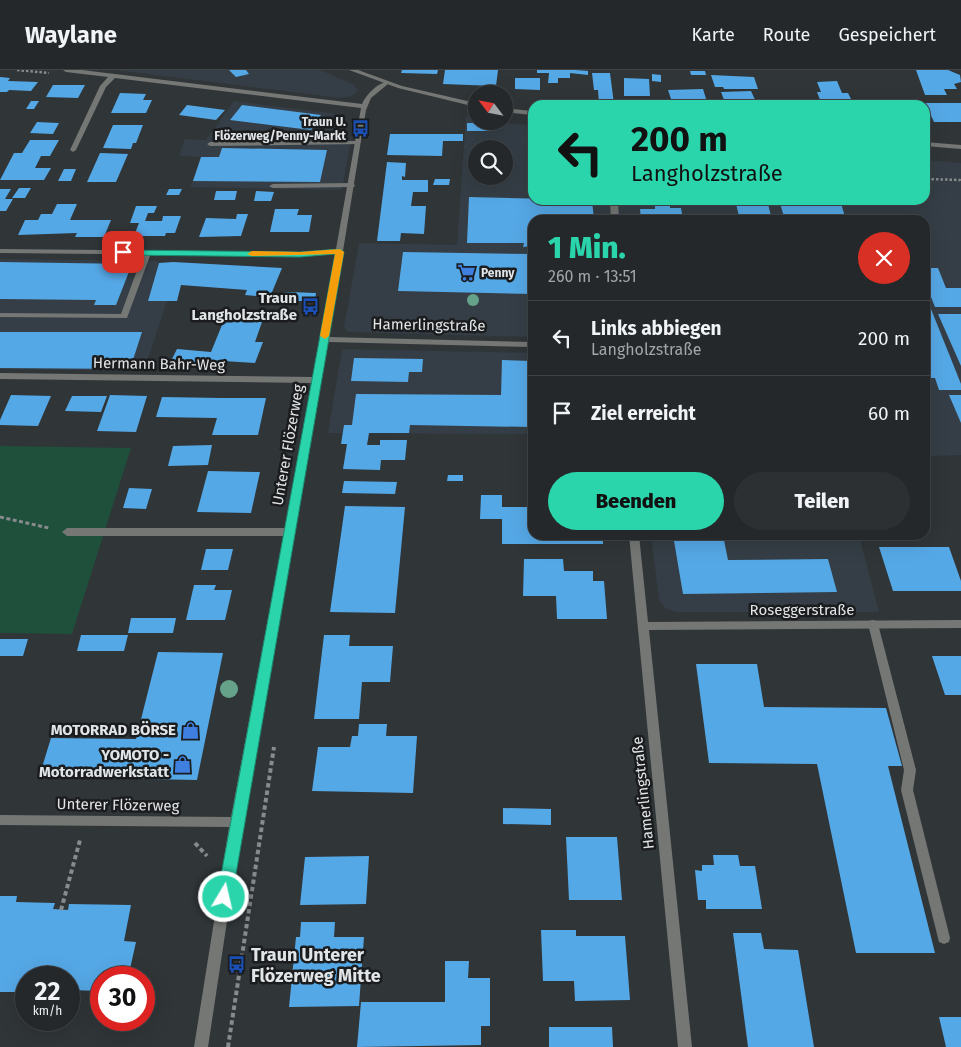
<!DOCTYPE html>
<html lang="de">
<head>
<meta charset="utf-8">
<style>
  body { margin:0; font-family:"Fira Sans",sans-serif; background:#2c3032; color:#f1f3f6; height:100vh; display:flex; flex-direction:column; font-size:19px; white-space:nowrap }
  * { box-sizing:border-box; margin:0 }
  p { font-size:16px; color:#a3a6a8 }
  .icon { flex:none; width:28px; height:28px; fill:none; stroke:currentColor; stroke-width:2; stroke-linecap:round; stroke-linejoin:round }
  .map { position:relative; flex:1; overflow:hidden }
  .drawer { position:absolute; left:528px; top:145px; width:402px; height:325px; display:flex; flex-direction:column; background:#24282a; border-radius:15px; box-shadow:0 5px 20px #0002,0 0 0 1px #414447 }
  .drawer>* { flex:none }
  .top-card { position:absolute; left:528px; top:30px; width:402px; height:105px; border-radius:15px; box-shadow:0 5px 20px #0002,0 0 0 1px #414447; background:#2bd5ac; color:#111; overflow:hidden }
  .needle { width:32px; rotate:302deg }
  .buttons { position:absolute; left:468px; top:15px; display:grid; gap:10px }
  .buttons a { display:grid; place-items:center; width:45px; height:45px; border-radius:50%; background:#24282a; box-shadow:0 5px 20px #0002,0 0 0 1px #414447; font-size:25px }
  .speed { position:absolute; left:15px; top:896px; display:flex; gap:10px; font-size:25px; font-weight:700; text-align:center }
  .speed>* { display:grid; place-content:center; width:65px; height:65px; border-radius:50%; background:#24282a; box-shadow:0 5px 20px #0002,0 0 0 1px #414447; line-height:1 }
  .speed small { font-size:12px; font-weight:400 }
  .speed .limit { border:8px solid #d22; background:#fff; color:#111 }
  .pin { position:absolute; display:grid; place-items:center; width:42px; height:42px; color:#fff; margin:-21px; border-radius:10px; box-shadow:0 2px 8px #0006 }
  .me { position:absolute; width:55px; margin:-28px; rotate:9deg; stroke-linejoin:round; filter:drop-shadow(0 0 4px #0008) }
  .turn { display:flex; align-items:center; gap:18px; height:105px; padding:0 20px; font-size:22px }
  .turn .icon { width:65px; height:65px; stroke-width:2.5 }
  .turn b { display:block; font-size:35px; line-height:42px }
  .round { display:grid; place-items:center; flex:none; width:52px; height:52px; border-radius:26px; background:#2c3032 }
  .headline { display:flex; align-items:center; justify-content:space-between; height:85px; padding:0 20px }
  h1 { font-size:30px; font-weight:800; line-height:38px; color:#2bd5ac }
  .cta { display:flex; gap:10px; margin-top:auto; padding:10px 20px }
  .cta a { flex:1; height:58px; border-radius:30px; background:#2bd5ac; color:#111; font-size:20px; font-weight:800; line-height:58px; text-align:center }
  .cta a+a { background:#2c3032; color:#f1f3f6 }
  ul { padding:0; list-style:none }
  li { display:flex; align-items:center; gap:15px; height:75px; padding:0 20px; border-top:1px solid #414447 }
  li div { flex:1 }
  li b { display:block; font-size:19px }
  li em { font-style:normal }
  header { display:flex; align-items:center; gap:30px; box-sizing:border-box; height:70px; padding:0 25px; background:#24282a; border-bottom:1px solid #414447 }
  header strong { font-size:24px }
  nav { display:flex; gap:28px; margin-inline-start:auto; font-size:18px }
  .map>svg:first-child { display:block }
</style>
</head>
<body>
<header>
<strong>Waylane</strong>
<nav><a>Karte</a><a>Route</a><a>Gespeichert</a></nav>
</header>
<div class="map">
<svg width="961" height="977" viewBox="0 0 961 977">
  <rect width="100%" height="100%" fill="#303538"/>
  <path fill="#353e46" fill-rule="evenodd" d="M116 0H320L353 14 358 21 352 26 341 28Z
    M234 31 336 44 331 68 351 69 342 120 190 117 201 87 179 86 185 69 206 70Z
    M466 46 476 47V51L532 55V130H925V90L961 93V385L925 386V150H532V267L348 262 344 257 359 173 457 175ZM476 79H504V106H476Z
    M0 189 159 191 148 230 167 231 144 301 0 299Z
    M342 279 532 283V364L328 363Z
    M651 465H859L879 542H676L665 538 659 530Z"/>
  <path fill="#1f503b" d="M0 376 131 378 72 564 0 563Z"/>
  <path fill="#55a8e6" d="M229 0H246L249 4 236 7Z
    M402 0H438L437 4 401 3Z
    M445 0H498L496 16 443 14Z
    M537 0H575L588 1V5L570 3V8H558V13H548L549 3H537Z
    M916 0H948L960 5 961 12 954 14 957 19H944L947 25H925Z
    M690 1H705L706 5H691Z
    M592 3H610L614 34H599L598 20H594Z
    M652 4 661 5V12L652 11Z
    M711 5 754 7 758 19H724L723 17H715Z
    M0 7 10 8 8 11 38 12 31 21 9 20 7 22H0Z
    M515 8H540V20L515 19Z
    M624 8 649 9 650 26H624Z
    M837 11 842 23H848L854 35H822L817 22H821L817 12Z
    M53 15H85L78 28 46 27Z
    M703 19 708 35H673L668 20Z
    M751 21 757 34 726 35 721 22Z
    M120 23 146 24 143 30H152L146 43H111Z
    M31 31H39L34 39H26Z
    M925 33H961V52H934Z
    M187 35 225 40 216 50 179 45Z
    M242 35 321 45 311 60 230 50Z
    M37 52 59 53 53 64 30 63Z
    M467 53H492V61H467Z
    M113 55H143L136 73H133L131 79 103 78Z
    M390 64H463V71H443L442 86 387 85Z
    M30 70H59L50 86H41L35 98H51L44 110H0L14 83H22Z
    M222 78 327 80 320 112 193 111 201 87H219Z
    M100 83 128 84 116 112H87Z
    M387 92 406 93 405 107 402 106V110H428V122H413L411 136H426L424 164 401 163 400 171H377Z
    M64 99H76L71 111H58Z
    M435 109H450L449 115H433Z
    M19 118H31L25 128H12Z
    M0 119H11L5 129H13L6 141H0Z
    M169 119H182L179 125H166Z
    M216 121H237L235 130H214Z
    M256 121 274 122 271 131H254Z
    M469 127 592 130 594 150H532V176L523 177 524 173H467Z
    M735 130H767L772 150H740Z
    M779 130H840L846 150H785Z
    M57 134H77L70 150H111L104 167H75L77 163 18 165 25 150H38L41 144H52Z
    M655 134H670V138H681L682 144H689L690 150H641L640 139H655Z
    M136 136H157L154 143H148L145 151H162L163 146H181L175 163H166L165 166H134L139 153H130Z
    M275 139H299L297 145H312L309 162H270Z
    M237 144H248L241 166 199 167 206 148 236 149Z
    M403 182 532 184V224L398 221Z
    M0 192 132 194 116 235H94L96 230 0 229Z
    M173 192 282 198 270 227 245 225 247 220 181 215 177 231H148L159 193Z
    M925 198H938L946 218H961V237H935L925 212Z
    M290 222 316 223 315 231H273L275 224Z
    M925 224 961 314V320H939L935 308H925Z
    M938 244H961V296Z
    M224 250 262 252 255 272H263L255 293 207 290 204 298 169 295 177 279 211 282Z
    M0 262H142L130 299 0 298Z
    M354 288 423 289 422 302H409L408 312 351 311Z
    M502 290 532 291V357L410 355 409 363H369L367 375H380V370H407L405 390H381L380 400 343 399 347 374H341L344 355H352L356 324 501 325Z
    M11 325 51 326 38 356 0 355V350Z
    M110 325 147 326 136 362 97 361Z
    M949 325H961V353Z
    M72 326H107L101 342 65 341Z
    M162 327 221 328H266L258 365H212L217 348 156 347Z
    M212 375 208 395 168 396 173 376Z
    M208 401 260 402 251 443 197 442Z
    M448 405H463V411H447Z
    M344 411 397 412 395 424 342 423Z
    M129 418 152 419 146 439 123 438Z
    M481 425H502V437H532V465H603V474H502V449H480Z
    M345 436 405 437 395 543 330 542Z
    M673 465H723L728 490 828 489 837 522 683 524Z
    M879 477H949L961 511V521H893Z
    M206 479H233L228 500H201Z
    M524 489H563L564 501H593V511H604L607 549H557L556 526H523Z
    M194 515H216L214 520H232L225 550H186Z
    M131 548H176L173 563H128Z
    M81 565H128L124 581H77Z
    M324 565H350L349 576H393L390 612H362L359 649H314Z
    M0 569H28L23 586H0Z
    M158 582 223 583 197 710 39 707 51 668 136 669Z
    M932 586H961V625H945Z
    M696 594H757L764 637 886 638 902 696H888L935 883H856L817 694 709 693Z
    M359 654H387L386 666H417L413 723 312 721 318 677H350L352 666H358Z
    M503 738 551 739V755L503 754Z
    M566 767H617L622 830H569Z
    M713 785H738L740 796H755L762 839H706V830H698L695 800 702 801V795H714Z
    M369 786 366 834 300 835 305 787Z
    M0 826H17L16 832 55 833 53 839 68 840 69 834 131 835 124 871 136 872 128 908H101V921L69 920V908H26V922H0Z
    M301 852H335L334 867H364L359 936 289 937 296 867H300Z
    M541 860H576V866H625L630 930 575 931 574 911H543Z
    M733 863H761L764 879 798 880 814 977H748Z
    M445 891H469L468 908H490V956H481V975L357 977 361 932H445Z
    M939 947H961V977H946Z
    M549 957H612L613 977H549Z"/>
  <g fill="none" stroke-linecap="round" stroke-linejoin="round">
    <path stroke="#878b8d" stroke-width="2.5" stroke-dasharray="2.5 2" stroke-linecap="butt" d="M17 0 49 3
      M927 109 960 110 961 112"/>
    <path stroke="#878b8d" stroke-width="3" stroke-dasharray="4 2.5" stroke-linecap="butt" d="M0 447 49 458"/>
    <path stroke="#878b8d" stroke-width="4" stroke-dasharray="4.5 3" stroke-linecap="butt" d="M195 773 207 786
      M61 840 80 770
      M228 977 274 677"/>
    <path fill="#757775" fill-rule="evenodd" d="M358 71 360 72V74L210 76 207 74 210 72Z
      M351 113 355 115 354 117 273 118 269 116 273 114Z
      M610 130H618L619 150H611Z
      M144 181H150L151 183 127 248 0 247V243L121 244Z
      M67 458H289L294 462 289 466H67L62 462Z
      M873 550 877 551 878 554 916 700 913 720 950 868 949 872 944 874 939 872 901 720 904 700 868 554 869 551Z"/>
    <path fill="#757775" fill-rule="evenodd" d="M63 0H82L362 34C366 25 378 12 388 12V14L371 28 366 40 329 267 532 272V277L328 272 242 752 208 977H194L229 757 0 755V745L231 747 312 313 0 309V303L313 307 335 184 300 186 0 183V179L300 182 336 179 361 38 115 8 106 17 76 80 73 82 70 80 100 16 108 7 66 2Z
      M629 465H639L648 552 961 550V558L649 560 692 977H678Z"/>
    <path fill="#757775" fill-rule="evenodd" d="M349 0H358L402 16 476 33V37L398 18Z
      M504 38 532 41V45L504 42Z
      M925 72 961 75V79L925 76Z"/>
  </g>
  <g fill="#65a289">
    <circle cx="473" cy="230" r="6"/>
    <circle cx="229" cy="619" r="9"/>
  </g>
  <path fill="#2bd5ac" stroke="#1c8a70" d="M340 179 344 182 232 827 230 832 224 834 219 832 217 827 335 184 300 187 123 185 118 182 123 180 300 182Z"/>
  <path fill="#f59e0b" d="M340 179 344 182 329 266 325 269 320 266 335 184 252 186 247 184 252 181 300 182Z"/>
  <defs>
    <symbol id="bus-bare" viewBox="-9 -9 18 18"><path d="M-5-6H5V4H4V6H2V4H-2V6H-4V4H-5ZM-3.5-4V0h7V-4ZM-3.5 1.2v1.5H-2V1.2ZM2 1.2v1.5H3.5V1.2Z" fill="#1a4fb4" stroke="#1a1c1e" stroke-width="2.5" paint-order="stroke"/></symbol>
    <symbol id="supermarket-bare" viewBox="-9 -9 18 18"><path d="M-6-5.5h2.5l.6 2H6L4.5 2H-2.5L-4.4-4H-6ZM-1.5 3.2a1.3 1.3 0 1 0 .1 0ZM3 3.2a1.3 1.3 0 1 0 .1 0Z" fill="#3f7fe0" stroke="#1a1c1e" stroke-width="2.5" paint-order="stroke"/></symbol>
    <symbol id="shop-bare" viewBox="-9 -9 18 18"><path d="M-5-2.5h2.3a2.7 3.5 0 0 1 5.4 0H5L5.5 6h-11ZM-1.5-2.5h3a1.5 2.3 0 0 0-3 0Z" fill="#3f7fe0" stroke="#1a1c1e" stroke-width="2.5" paint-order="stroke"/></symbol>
  </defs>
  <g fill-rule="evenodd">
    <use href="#bus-bare" x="348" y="46" width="25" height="25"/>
    <use href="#supermarket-bare" x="454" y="190" width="25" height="25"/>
    <use href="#bus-bare" x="298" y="224" width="25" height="25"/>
    <use href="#shop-bare" x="178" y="648" width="25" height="25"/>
    <use href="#shop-bare" x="170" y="682" width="25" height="25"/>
    <use href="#bus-bare" x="224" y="882" width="25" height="25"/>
  </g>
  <g text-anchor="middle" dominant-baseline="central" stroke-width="5" stroke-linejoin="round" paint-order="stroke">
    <g font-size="12" font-weight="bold" fill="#e2e5e7" stroke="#1a1c1e" text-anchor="end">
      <text x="346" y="52">Traun U.<tspan x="346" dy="14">Flözerweg/Penny-Markt</tspan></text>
      <text x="481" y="203" text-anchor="start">Penny</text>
    </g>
    <g font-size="15" font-weight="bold" fill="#e2e5e7" stroke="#1a1c1e" text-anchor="end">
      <text x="297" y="228">Traun<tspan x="297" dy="17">Langholzstraße</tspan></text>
      <text x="176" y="660">MOTORRAD BÖRSE</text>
      <text x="169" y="685">YOMOTO -<tspan x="169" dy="17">Motorradwerkstatt</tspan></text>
    </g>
    <g font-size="15" fill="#e2e5e7" stroke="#1a1c1e">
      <text transform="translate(429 255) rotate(1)">Hamerlingstraße</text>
      <text transform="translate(159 294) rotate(1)">Hermann Bahr-Weg</text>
      <text transform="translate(288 375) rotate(-80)">Unterer Flözerweg</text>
      <text x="802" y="540">Roseggerstraße</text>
      <text transform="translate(643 723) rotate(-96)">Hamerlingstraße</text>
      <text transform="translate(118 735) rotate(1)">Unterer Flözerweg</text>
    </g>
    <g font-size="18" font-weight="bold" fill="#e2e5e7" stroke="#1a1c1e" text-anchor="start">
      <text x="251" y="885">Traun Unterer<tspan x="251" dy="21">Flözerweg Mitte</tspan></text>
    </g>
  </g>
</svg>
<div class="buttons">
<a><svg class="needle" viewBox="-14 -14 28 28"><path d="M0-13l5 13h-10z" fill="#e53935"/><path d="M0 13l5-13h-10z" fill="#a3a6a8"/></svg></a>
<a><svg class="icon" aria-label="search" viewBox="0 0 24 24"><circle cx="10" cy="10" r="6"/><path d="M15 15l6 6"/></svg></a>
</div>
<div class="speed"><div>22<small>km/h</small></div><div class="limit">30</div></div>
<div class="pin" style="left:123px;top:182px;background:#d93025"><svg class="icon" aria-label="arrive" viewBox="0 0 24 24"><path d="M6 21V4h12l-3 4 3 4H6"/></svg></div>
<svg class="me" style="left:224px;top:827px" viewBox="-20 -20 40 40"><circle r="17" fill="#2bd5ac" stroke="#fff" stroke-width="3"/><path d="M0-11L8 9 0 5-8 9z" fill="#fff"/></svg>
<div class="top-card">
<div class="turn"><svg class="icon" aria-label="left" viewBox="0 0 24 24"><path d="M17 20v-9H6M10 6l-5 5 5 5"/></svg><div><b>200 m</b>Langholzstraße</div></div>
</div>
<section class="drawer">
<div class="headline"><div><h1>1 Min.</h1><p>260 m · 13:51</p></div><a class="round" style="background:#d93025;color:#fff"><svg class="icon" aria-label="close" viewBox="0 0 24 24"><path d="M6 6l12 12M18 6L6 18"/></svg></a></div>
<ul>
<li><svg class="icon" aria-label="left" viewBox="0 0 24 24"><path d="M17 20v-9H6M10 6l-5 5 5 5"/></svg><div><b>Links abbiegen</b><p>Langholzstraße</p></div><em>200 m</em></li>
<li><svg class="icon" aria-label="arrive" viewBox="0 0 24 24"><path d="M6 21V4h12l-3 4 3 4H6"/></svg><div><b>Ziel erreicht</b></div><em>60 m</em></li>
</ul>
<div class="cta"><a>Beenden</a><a>Teilen</a></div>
</section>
</div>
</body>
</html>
